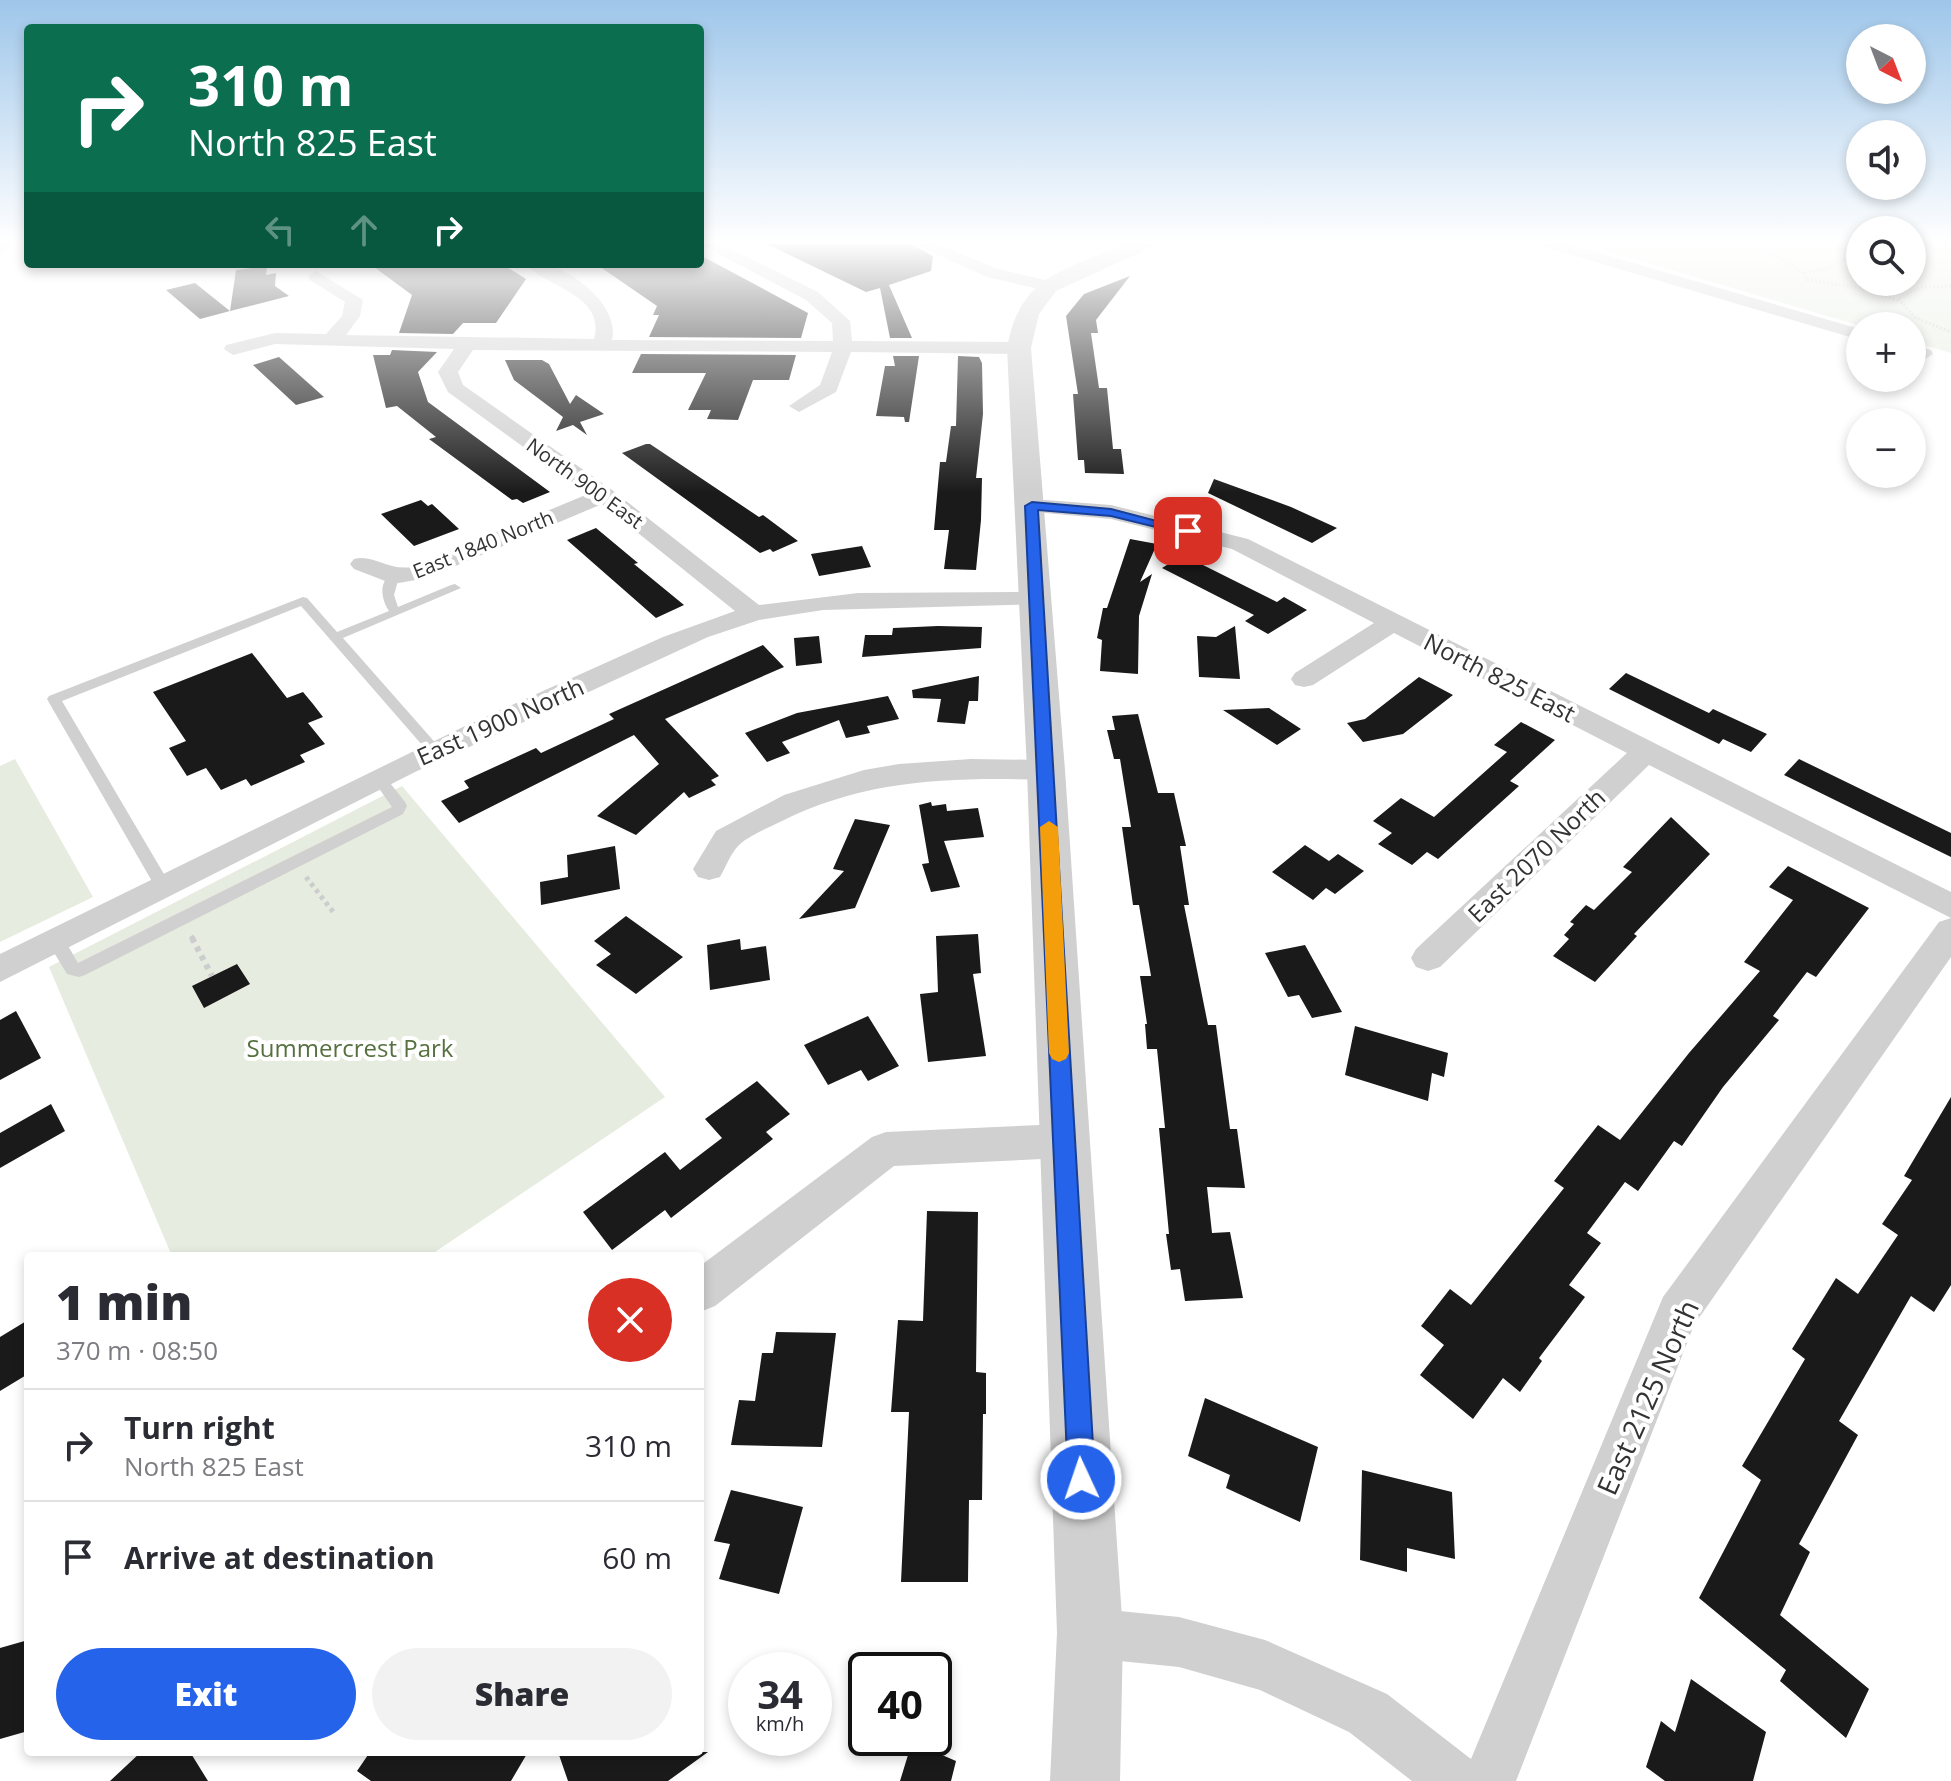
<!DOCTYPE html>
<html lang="en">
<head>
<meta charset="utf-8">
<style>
  body { margin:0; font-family:"Open Sans",sans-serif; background:#f2f2f3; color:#2b2b33; height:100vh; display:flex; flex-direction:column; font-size:30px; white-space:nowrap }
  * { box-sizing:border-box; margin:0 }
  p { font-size:26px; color:#7c7c81 }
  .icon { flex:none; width:44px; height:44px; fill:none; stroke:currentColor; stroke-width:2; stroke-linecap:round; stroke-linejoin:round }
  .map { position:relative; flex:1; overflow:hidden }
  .panel { position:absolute; left:24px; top:1252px; width:680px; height:504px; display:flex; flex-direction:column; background:#fff; border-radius:8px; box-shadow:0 4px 12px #0003 }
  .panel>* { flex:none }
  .top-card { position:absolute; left:24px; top:24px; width:680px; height:244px; border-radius:8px; box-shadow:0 4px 12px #0003; background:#0b6e4f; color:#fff; overflow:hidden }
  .needle { width:52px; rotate:138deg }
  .controls { position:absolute; left:1846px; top:24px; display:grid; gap:16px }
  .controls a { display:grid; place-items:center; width:80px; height:80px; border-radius:50%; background:#fff; box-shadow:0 4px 12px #0003; font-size:40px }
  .speed { position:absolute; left:728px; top:1652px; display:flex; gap:16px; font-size:40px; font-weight:700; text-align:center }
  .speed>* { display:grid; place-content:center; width:104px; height:104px; border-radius:50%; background:#fff; box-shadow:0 4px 12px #0003; line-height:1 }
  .speed small { font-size:20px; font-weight:400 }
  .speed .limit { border:4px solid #111; border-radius:12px; background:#fff; color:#111 }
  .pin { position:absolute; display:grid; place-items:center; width:68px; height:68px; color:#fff; margin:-34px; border-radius:16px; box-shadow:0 4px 12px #0006 }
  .me { position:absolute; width:88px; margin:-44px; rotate:357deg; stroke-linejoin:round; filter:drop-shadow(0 0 6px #0008) }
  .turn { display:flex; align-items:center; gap:28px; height:168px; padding:0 32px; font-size:36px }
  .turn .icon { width:104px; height:104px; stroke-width:2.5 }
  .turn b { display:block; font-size:56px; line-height:68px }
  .lanes { display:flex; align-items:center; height:76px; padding:0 32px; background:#0003; justify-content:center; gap:40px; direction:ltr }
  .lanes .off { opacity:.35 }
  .round { display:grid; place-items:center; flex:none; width:84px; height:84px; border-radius:42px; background:#f2f2f3 }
  .summary { display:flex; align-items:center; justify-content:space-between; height:136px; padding:0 32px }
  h1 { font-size:48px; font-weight:800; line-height:60px }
  .primary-button { display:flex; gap:16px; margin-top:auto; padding:16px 32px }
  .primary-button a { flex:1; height:92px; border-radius:48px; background:#2563eb; color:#fff; font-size:32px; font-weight:800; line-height:92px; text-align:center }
  .primary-button a+a { background:#f2f2f3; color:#2b2b33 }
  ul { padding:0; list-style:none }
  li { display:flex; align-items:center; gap:24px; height:112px; padding:0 32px; border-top:2px solid #e1e1e2 }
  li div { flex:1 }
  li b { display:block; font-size:30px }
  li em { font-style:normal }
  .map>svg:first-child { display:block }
</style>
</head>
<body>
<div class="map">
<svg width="1951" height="1781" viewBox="0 0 1951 1781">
  <rect width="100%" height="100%" fill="#fff"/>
  <path fill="#e6ecdf" d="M1584 244H1860V282H1912V244H1951V353L1912 341V326H1861Z
    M15 759 93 897 0 942V766Z
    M402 786 665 1097 429 1256H172L49 967Z"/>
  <path fill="#1a1a1a" d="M767 244H911L933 256 931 271 889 285 912 338H890L880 288 866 292Z
    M700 255 808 313 801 338 649 337 659 315H653L657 306 596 264H700Z
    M370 264H502L526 279 496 323H463L453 334 399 333 412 295Z
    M267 266 266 275 276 273 275 286 289 296 230 311 236 270Z
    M1130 276 1096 320 1098 333H1091L1099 388H1107L1113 449H1121L1124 474 1085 473 1084 460H1078L1073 394H1078L1066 316 1084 294Z
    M195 283 230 311 200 319 166 290Z
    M392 350 437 352 418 372 428 402 550 492 523 503 517 499 512 500 429 439 436 437 397 406 386 408 373 355H390Z
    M641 354 796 355 789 380H753L738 420 707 419 711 410H688L706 373H632Z
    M893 356H919L909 422H905L904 417 876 416 885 366H895Z
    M958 356 979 357 982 363 983 414 976 478H982L981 520 976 570 944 569 949 530H934L940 462H946L951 426H956Z
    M279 357 324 397 296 405 253 365Z
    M505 360H542L549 364 570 404 576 395 604 414 580 422 587 435 573 425 556 431 563 417 514 380Z
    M646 444H650L759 517 763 515 798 541 773 552 770 549 760 553 622 453Z
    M1214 479 1291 507 1337 528 1312 543 1208 493Z
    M421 500 428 506 432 504 459 529 414 546 381 514Z
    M596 528 638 563 634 564 684 605 656 618 567 540Z
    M1130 539 1157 544 1140 582 1152 574 1139 616 1138 674 1100 671 1102 640 1097 638 1103 608H1107Z
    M862 546 871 567 819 576 811 554Z
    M1183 555 1277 602 1284 597 1307 610 1268 634 1245 621 1254 615 1162 568Z
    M938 626 982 627 981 648 862 657 865 635H892L893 628Z
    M1235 626 1240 679 1199 677 1197 636 1216 637Z
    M819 636 822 663 796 666 794 638Z
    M763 645 784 667 665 719 719 776 711 780 716 785 689 798 684 792 636 835 597 816 659 764 634 735 459 823 441 801 469 788 464 781 536 748 541 753 614 719 609 714Z
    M252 653 287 698 303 692 313 704 323 717 308 723 325 744 300 755 305 762 251 786 246 779 221 790 206 768 187 776 169 748 186 741 153 692Z
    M1626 673 1709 713 1713 709 1767 734 1751 752 1723 739 1719 744 1609 689Z
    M979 676 978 701H969L965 724 937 722 941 699 913 698 912 690Z
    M1419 677 1453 695 1403 734 1363 742 1347 723 1365 719Z
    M888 696 899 719 867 726 870 733 846 738 839 720 782 742 790 753 767 762 745 733 797 713Z
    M1269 708 1301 729 1277 745 1223 710Z
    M1138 714 1158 793H1174L1186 846H1180L1189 905H1184L1208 1025H1216L1230 1129H1237L1245 1188 1207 1187 1212 1233 1230 1232 1243 1298 1185 1301 1180 1269 1171 1270 1166 1234H1169L1159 1128H1165L1157 1049H1147L1145 1024H1147L1140 976H1151L1139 905H1133L1122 827H1131L1120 759H1114L1107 730H1115L1112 716Z
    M1521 722 1555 740 1510 781 1519 786 1438 859 1427 852 1412 865 1378 844 1392 833 1373 821 1401 798 1434 817 1507 752 1494 745Z
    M1799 759 1951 833V857L1784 775Z
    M931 802 932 806 946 804 947 811 978 808 984 837 944 841 960 887 931 892 922 864 929 863 919 805Z
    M1671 817 1710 854 1634 934 1637 936 1595 982 1553 956 1569 939 1564 935 1574 924 1570 922 1586 905 1594 910 1632 872 1623 867Z
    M855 819 890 825 855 908 799 919 844 871 833 869Z
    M1305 845 1329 861 1338 854 1364 871 1335 894 1326 888 1313 900 1272 872Z
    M615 846 620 889 541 905 540 882 568 877 567 855Z
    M1788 866 1869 908 1816 977 1807 972 1773 1016 1779 1020 1723 1087 1682 1146 1674 1141 1638 1191 1625 1182 1587 1233 1601 1243 1569 1285 1585 1297 1539 1358 1542 1361 1520 1392 1503 1378 1473 1419 1420 1375 1444 1345 1421 1326 1450 1289 1471 1305 1564 1188 1554 1181 1598 1125 1620 1140 1689 1053 1760 971 1744 962 1793 900 1769 887Z
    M626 916 683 957 636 994 596 965 611 954 594 941Z
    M978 934 981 973 973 974 986 1056 928 1062 920 994 938 992 936 936Z
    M740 939 741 950 766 946 770 980 710 990 707 945Z
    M1305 945 1342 1012 1312 1018 1299 995 1288 997 1265 953Z
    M237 964 250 984 204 1008 192 986Z
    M16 1011 41 1058 0 1080V1020Z
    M868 1016 899 1066 868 1081 861 1070 828 1085 804 1045Z
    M1355 1026 1448 1053 1444 1077 1432 1073 1428 1101 1345 1075Z
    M757 1081 790 1114 766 1132 773 1139 671 1218 665 1210 612 1250 583 1212 665 1152 680 1170 722 1138 705 1119Z
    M1951 1097V1285L1934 1312 1911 1296 1839 1421 1858 1435 1799 1544 1810 1552 1780 1615 1869 1689 1846 1738 1780 1681 1786 1670 1699 1598 1761 1480 1742 1466 1805 1359 1792 1349 1836 1278 1858 1294 1898 1235 1882 1224 1912 1180 1904 1176Z
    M51 1104 65 1131 0 1168V1133Z
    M927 1211 978 1212 976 1372 986 1373V1414H983L982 1500H969L968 1582H901L909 1412H891L898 1320 923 1321Z
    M28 1320V1374L0 1391V1337Z
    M776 1332 836 1333 822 1447 731 1445 739 1400 755 1401 762 1353H773Z
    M1205 1398 1318 1447 1300 1522 1226 1488 1230 1475 1188 1456Z
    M1362 1470 1452 1492 1455 1559 1407 1548V1572L1360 1560Z
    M731 1490 803 1507 779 1594 719 1579 730 1544 714 1541Z
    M28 1640V1731L0 1739V1648Z
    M1691 1679 1766 1732 1753 1781H1665L1646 1767 1661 1721 1675 1732Z
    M912 1742 956 1761 951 1781H900Z
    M141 1752H190L208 1781H110Z
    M370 1752H528L511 1781H371L357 1771Z
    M558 1752H708L668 1781H568Z"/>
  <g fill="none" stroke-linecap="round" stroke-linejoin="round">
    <path stroke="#cdcdcd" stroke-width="3" stroke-dasharray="2 2" stroke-linecap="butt" d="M1740 244 1778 257 1803 273 1826 269 1860 252
      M1803 273 1807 280 1860 288 1899 301
      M1951 286 1921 287 1898 299 1916 318 1951 332"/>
    <path stroke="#cdcdcd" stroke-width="5" stroke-dasharray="4 4" stroke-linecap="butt" d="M306 877 334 913
      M191 936 194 940"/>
    <path stroke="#cdcdcd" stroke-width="6" stroke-dasharray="5 5" stroke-linecap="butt" d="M192 938 212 976"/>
    <path fill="#d0d0d0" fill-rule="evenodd" d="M393 573 399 577 394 595 398 607 451 585 455 584 461 588 343 638 439 747 441 750 439 753H429L301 606 62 701 171 886 169 890H157L47 699 49 696 303 597 307 598 337 632 389 611C381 599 378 581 393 573Z
      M378 772 383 774 405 802 407 806 403 814 85 975 79 977 67 974 47 941 49 936C64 932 71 952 78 963L392 807 371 777Z"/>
    <path fill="#d0d0d0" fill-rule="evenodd" d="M0 244H15L0 253Z
      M700 244H720L818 292 850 321 852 341 1019 342 1028 348 1019 354 851 352 836 392 799 412 789 406 820 385 832 352 473 350 458 372 463 385 612 490 759 605 858 593 1036 592 1045 594 1048 599 1045 604 823 610 759 620 708 637 415 772 0 982V954L463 727 663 637 735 611 602 504 427 578 393 584 354 569 350 564 354 559C374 554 387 571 412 567L588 494 448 392 438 372 454 349 275 344 233 355 224 349 226 345 275 333 326 334 342 316 345 302 310 280 308 276 316 271 363 300 360 316 346 335 594 339C606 295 548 288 525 264 531 264 539 263 544 264 574 270 620 307 612 340L833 341 832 323 806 300Z
      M914 244H936L998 269 1054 282 1057 286 1048 291 987 277Z
      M1543 244H1568L1860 329V340L1545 247Z
      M1912 345 1931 350 1933 354 1924 360 1912 357Z
      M1032 499 1111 505 1248 539 1951 892V918L1649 765 1440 967 1428 971 1416 967 1411 958 1416 949 1627 753 1394 633 1313 685 1304 687 1295 685 1291 679 1295 673 1374 623 1232 549 1111 519 1024 511 1021 506 1024 501Z
      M971 759 1046 760 1056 763 1061 770 1056 777 1046 780C954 777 866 779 782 821 768 828 750 835 739 845 730 854 726 867 720 877L709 880 698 877 693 869 716 831 784 795 864 770 899 764Z
      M1951 918V957L1694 1325 1516 1781H1412L1349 1732 1260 1690 1179 1667 1090 1658 1072 1651 1065 1633 1072 1615 1090 1608 1179 1617 1265 1640 1387 1694 1471 1759 1663 1297 1939 922Z
      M1063 1124 1077 1129 1082 1141 1077 1153 1063 1158 894 1166 715 1306 700 1312V1266L872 1137 886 1132Z"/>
    <path fill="#d0d0d0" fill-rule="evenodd" d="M1125 244H1153L1150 248 1056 291 1039 314 1031 348 1065 770 1123 1633 1120 1781H1050L1057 1633 1027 770 1007 348C1020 274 1065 271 1125 244Z"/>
  </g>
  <linearGradient id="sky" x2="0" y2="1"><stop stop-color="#9ec6ea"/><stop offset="0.49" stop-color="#fff"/><stop offset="1" stop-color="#fff" stop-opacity="0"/></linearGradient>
  <rect width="1951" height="493" fill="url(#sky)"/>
  <path fill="#2563eb" stroke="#184099" stroke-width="2" d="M1032 502 1111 509 1195 531 1188 535 1111 516 1038 510 1095 1479 1091 1488 1081 1492 1072 1488 1068 1479 1025 506Z"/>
  <path fill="#f59e0b" d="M1049 821 1058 827 1069 1053 1066 1059 1059 1062 1052 1059 1049 1053 1040 827Z"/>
  <g text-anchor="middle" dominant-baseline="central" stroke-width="8" stroke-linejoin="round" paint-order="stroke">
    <g font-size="20" fill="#333" stroke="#fff">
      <text transform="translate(585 483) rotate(36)">North 900 East</text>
      <text transform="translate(483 544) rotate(-22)">East 1840 North</text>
    </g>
    <g font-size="24" fill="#333" stroke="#fff">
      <text transform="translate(1500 677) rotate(27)">North 825 East</text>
      <text transform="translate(500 721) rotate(-24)">East 1900 North</text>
      <text transform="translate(1536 855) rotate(-44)">East 2070 North</text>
    </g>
    <g font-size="24" fill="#56703f" stroke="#fff">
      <text x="350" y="1047">Summercrest Park</text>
    </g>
    <g font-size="28" fill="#333" stroke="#fff">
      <text transform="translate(1647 1397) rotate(-66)">East 2125 North</text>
    </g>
  </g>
</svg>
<div class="controls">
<a><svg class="needle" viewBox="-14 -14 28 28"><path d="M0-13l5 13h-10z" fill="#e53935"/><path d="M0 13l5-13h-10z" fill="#7c7c81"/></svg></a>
<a><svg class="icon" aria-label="sound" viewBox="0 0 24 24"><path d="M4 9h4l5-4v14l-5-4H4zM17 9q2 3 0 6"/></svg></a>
<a><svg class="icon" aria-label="search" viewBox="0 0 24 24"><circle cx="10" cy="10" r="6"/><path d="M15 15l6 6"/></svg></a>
<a>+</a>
<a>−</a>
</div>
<div class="speed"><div>34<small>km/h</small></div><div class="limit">40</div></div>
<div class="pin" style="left:1188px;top:531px;background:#d93025"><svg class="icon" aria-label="arrive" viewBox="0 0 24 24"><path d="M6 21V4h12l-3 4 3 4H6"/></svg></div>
<svg class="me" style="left:1081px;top:1479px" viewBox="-20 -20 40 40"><circle r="17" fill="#2563eb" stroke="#fff" stroke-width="3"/><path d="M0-11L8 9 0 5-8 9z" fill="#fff"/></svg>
<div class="top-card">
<div class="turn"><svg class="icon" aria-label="right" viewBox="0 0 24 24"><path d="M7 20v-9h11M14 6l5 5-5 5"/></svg><div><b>310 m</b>North 825 East</div></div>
<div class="lanes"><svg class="icon off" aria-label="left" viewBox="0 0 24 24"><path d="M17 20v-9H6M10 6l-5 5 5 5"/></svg><svg class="icon off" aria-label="ahead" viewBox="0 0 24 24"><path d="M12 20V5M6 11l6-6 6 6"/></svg><svg class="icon" aria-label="right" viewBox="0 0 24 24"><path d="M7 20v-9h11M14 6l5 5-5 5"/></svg></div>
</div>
<section class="panel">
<div class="summary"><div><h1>1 min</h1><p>370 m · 08:50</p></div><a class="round" style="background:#d93025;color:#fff"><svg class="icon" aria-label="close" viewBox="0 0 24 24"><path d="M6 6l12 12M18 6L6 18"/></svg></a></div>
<ul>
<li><svg class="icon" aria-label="right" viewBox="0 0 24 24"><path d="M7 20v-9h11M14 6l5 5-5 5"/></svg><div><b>Turn right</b><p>North 825 East</p></div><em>310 m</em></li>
<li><svg class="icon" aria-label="arrive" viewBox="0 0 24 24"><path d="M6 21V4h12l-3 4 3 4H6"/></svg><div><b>Arrive at destination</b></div><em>60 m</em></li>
</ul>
<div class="primary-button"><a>Exit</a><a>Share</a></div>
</section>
</div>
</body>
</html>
